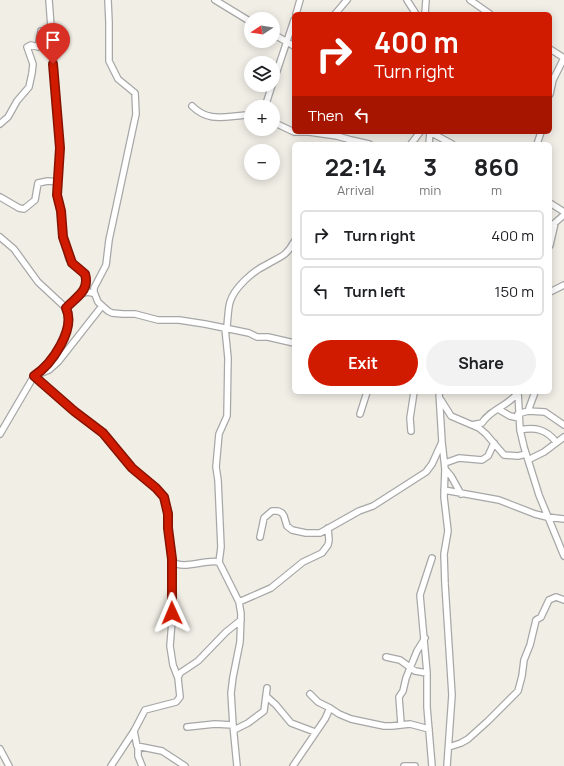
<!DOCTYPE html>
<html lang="en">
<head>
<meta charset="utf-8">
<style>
  body { margin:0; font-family:Manrope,sans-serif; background:#f2f2f2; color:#202124; height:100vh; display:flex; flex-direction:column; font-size:15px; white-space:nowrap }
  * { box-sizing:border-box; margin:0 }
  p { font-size:13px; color:#757577 }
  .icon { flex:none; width:22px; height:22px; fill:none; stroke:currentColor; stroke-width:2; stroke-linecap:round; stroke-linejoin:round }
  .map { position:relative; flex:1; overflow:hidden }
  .panel { position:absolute; left:292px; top:142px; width:260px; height:252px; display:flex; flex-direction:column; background:#fff; border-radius:6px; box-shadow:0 2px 10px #0003 }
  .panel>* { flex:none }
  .top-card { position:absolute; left:292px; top:12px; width:260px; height:122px; border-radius:6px; box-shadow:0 2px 10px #0003; background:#d01b00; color:#fff; overflow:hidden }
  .needle { width:26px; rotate:258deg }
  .tools { position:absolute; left:244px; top:12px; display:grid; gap:8px }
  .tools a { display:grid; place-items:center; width:36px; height:36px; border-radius:50%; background:#fff; box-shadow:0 2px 10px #0003; font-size:20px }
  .pin { position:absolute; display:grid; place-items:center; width:34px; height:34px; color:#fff; margin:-41px -17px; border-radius:50% 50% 50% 0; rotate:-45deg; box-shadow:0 0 4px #0007 }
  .pin .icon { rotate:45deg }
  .me { position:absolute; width:44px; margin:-22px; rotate:359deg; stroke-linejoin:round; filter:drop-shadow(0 0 3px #0008) }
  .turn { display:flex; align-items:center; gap:14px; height:84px; padding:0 16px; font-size:18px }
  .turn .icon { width:52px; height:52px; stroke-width:2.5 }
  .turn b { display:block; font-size:28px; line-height:34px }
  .then { display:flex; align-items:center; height:38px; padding:0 16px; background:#0003; gap:8px; font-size:15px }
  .eta { display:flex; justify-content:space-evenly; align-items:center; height:68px; text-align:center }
  .eta b { font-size:24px; font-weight:700; line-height:28px }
  .button { display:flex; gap:8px; margin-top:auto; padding:8px 16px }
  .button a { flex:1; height:46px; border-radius:24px; background:#d01b00; color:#fff; font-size:16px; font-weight:700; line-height:46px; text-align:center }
  .button a+a { background:#f2f2f2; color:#202124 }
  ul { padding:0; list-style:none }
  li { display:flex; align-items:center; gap:12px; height:50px; margin:0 8px 6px; padding:0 8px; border:2px solid #e0e0e0; border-radius:6px }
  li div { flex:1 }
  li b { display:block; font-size:15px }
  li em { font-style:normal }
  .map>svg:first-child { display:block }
</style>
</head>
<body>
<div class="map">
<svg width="564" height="766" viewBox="0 0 564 766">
  <rect width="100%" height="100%" fill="#f1eee6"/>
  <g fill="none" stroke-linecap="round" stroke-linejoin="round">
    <defs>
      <path id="street" d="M49 0 60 148 57 195 61 211 63 237 69 259 72 263 82 271 86 278 87 283 84 292
        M108 0 109 22V61L118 79 135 93 136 114 109 240 106 265 94 288V292L98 302 108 311 112 313 123 314H135L158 320H179L205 324 249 333 257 337H268L294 343
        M215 0 251 22
        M407 0 416 14
        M470 0 490 14
        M296 14 300 0
        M335 14 347 0
        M425 14 426 0
        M273 34 294 46
        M550 49 564 58
        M273 83 294 20
        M550 94 553 80 564 58
        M192 106C210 124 228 115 251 115
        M265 107 272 85
        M273 122 294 132
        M0 124 8 117 17 101 29 87 32 73 33 64 27 47 31 45 38 47 41 31 51 35
        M295 132H309L337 136 351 140 369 144
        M430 132 452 144
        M411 144 420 132
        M429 144 430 132
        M537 144 541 132
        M0 197 19 208 24 209 35 200 38 183 48 181 58 182
        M550 203 564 212
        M550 227 564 215
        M0 237 14 249 38 282 66 308C76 329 52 364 34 376L74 411 103 433 132 468 156 488 164 497 169 514 168 528 172 561C183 571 204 559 219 562
        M550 245 555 223
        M550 292 564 285
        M66 308C73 301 82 289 92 293L94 292
        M439 392 442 442 445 469 444 497 448 531 444 554 445 584 452 695 447 766
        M518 392 520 430 524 447 539 495 564 556
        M441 400 451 416 479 428 486 434 504 455 518 456 526 454
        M498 409 510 416 519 418
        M528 411 535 392
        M360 414 367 392
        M518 414 528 411 545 412 564 425
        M472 425 482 423C490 410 505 407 515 396
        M520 430C535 427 546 429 556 442
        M411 431 410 418 414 392
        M0 434 34 376 49 370 58 362 102 306
        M528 460 544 452 564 437
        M445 463 459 458 482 460 488 456 494 443
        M445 469 451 476 461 494
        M444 490 499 500 535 514 547 517 564 519
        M260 537 264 518 272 511H278L282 513 284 516 287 526 292 530 306 533H320L359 511 373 506 426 472 432 464 442 442
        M432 558 420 595 427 673V707L432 766
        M172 561V621L170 646 173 665 178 678
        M239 602 271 588 303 562 322 553 328 545 329 540 328 528
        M386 657 400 660 415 671 427 673
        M310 694 318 702 330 708 339 714 351 719 384 726H392L410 724 429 729
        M266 696 276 705 291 723 315 732
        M401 724 399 697 403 691 406 678 417 651 425 638
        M187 727 215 724 233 725
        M234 730 248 723 264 711 267 688
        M134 731 137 746 162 751 185 766
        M138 746V756L142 766
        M449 747 461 743 468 739 488 721 518 691 522 676 524 660 530 645 536 620 541 617 549 600 556 597 564 600
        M0 749 9 766
        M111 766 134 731 145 710 176 702 180 697 178 678 180 673 198 661 226 632 241 620
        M237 766 233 725 231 693 233 677 240 642 241 614 239 602 219 562 221 547 218 480 216 467 219 434 227 416 228 358 225 328 227 326C228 318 228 309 230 302 234 288 253 271 266 265 279 257 286 257 294 242
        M293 766 325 719 330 708
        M404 766H415"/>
    </defs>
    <use href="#street" stroke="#a7a7a7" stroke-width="8"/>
    <use href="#street" stroke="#fff" stroke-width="5.5"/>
  </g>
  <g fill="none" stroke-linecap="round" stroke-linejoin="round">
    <defs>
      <path id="route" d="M53 64 60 148 57 195 61 211 63 237 72 263 85 274C90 291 76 297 66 308 76 329 52 364 34 376L74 411 103 433 132 468 156 488 164 497 168 514V528L172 559V613"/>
    </defs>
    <use href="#route" stroke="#871200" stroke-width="10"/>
    <use href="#route" stroke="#d01b00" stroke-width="7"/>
  </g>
</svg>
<div class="tools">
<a><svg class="needle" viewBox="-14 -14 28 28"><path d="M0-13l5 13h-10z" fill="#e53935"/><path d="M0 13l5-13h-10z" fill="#757577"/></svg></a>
<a><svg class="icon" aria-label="layers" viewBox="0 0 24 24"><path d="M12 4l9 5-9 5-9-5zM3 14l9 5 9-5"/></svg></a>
<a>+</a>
<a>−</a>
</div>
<div class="pin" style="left:53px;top:64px;background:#d93025"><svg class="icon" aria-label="arrive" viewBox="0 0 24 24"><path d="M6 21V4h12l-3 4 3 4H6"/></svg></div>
<svg class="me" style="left:172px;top:613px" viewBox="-20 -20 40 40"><path d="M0-17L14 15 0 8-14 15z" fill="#d01b00" stroke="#fff" stroke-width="4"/></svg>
<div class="top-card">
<div class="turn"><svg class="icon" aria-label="right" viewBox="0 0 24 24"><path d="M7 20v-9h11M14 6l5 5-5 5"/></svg><div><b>400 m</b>Turn right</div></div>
<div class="then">Then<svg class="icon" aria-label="left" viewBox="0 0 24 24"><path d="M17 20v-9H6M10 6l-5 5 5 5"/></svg></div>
</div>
<section class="panel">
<div class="eta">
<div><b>22:14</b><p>Arrival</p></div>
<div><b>3</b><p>min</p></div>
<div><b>860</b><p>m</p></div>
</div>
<ul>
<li><svg class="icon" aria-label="right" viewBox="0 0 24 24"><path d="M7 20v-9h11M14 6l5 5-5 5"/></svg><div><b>Turn right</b></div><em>400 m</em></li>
<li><svg class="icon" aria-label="left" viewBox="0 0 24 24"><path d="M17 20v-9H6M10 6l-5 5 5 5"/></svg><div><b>Turn left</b></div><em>150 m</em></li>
</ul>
<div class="button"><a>Exit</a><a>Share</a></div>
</section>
</div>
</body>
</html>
